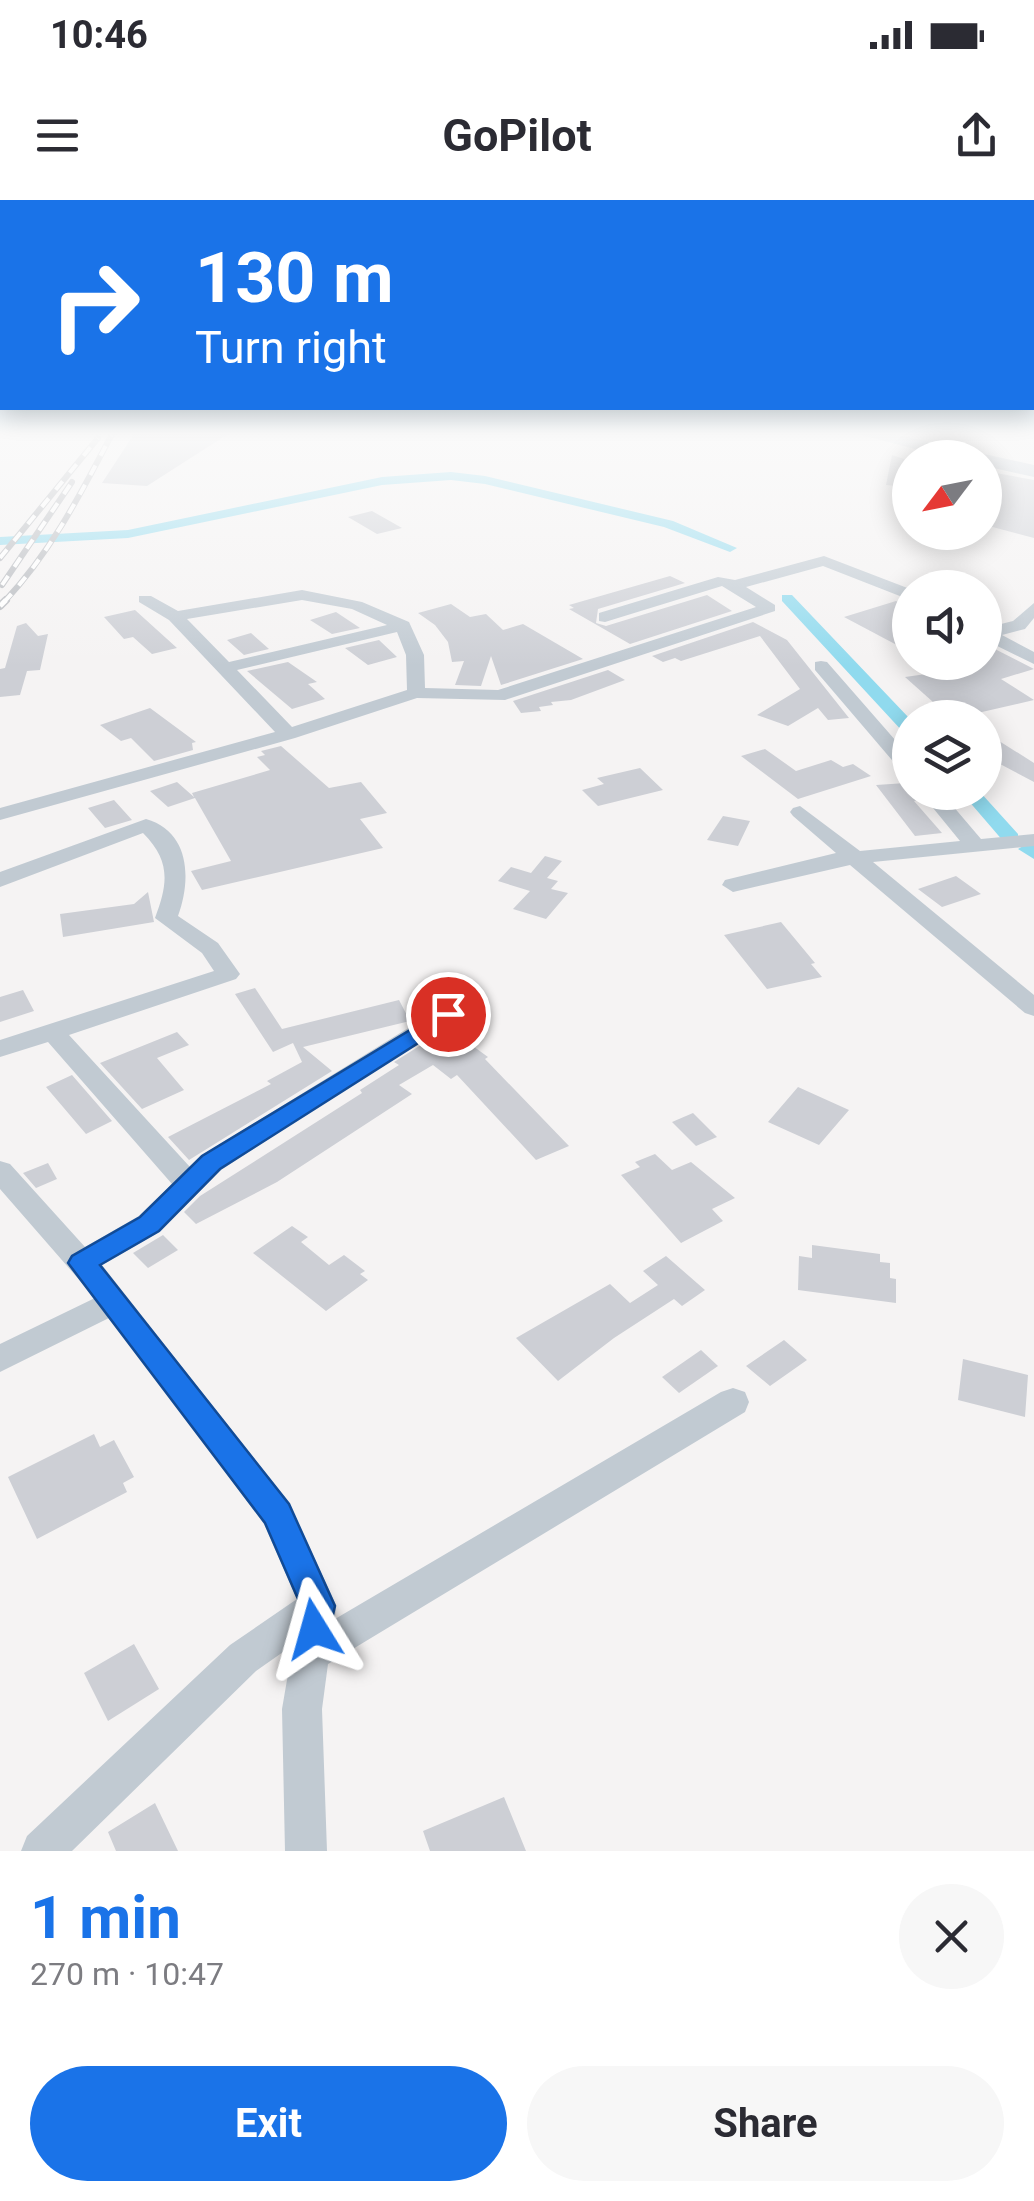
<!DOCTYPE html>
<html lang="en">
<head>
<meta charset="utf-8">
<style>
  body { margin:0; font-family:Roboto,sans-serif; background:#f7f7f7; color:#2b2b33; height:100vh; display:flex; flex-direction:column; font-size:38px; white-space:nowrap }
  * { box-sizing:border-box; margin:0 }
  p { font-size:32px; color:#7c7c81 }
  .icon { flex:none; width:55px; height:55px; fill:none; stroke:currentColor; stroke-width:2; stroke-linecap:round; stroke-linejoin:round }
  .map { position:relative; height:1651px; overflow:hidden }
  .sheet { display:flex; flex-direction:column; background:#fff; flex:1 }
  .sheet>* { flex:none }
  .hud { position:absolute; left:0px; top:0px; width:1035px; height:210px; box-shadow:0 5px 25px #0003; background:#1a73e8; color:#fff; overflow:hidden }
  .needle { width:65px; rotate:238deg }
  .controls { position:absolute; left:892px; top:240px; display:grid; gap:20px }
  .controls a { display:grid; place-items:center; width:110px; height:110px; border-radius:50%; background:#fff; box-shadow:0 5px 25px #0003; font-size:50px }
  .pin { position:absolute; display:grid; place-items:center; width:85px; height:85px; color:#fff; margin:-42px; border:5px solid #fff; border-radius:50%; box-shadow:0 2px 10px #0007 }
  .me { position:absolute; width:110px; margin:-55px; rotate:352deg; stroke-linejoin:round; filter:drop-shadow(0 0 8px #0008) }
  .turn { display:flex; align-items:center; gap:35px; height:210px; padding:0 30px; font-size:45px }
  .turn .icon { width:130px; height:130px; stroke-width:2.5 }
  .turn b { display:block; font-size:70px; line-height:85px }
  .round { display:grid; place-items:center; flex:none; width:105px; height:105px; border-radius:52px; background:#f7f7f7 }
  .head { display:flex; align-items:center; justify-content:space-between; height:170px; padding:0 30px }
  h1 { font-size:60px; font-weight:700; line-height:75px; color:#1a73e8 }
  .primary-button { display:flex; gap:20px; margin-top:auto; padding:20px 30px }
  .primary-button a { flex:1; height:115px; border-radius:60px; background:#1a73e8; color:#fff; font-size:40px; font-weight:700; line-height:115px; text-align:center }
  .primary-button a+a { background:#f7f7f7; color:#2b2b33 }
  .status { display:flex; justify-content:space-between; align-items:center; height:70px; padding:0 50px; background:#fff; direction:ltr }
  .status svg { height:28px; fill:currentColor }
  header { display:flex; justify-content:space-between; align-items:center; height:130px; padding:0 30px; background:#fff; font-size:45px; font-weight:700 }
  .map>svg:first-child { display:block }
</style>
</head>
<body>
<div class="status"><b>10:46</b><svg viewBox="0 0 49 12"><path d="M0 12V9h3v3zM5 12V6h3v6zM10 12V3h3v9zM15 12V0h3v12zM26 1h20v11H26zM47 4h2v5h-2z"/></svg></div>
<header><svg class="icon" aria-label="menu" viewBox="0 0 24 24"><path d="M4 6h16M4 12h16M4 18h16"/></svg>GoPilot<svg class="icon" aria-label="share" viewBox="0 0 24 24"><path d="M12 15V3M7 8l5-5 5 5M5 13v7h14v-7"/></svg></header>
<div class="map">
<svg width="1034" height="1651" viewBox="0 0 1034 1651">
  <rect width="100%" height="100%" fill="#f5f3f3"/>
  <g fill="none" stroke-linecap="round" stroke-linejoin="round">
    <path fill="#90daee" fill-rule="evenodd" d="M451 272 485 276 673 321 737 348 730 352 664 327 485 284 451 280 382 285 128 338 0 345V337L128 330 382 277Z
      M782 395H792L910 519V534L904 533 782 401Z
      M961 592H980L1018 634V642H1004Z
      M1028 643 1034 645V659L1018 649Z"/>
  </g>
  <path fill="#cdcfd5" d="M134 234H228L147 286 102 283Z
    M892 255 910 261V287L886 285Z
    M985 271 1034 280V338L985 325Z
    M372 311 402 328 377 334 348 317Z
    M670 376 685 383 598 409 596 423 606 426 707 395 732 411 630 444 569 409 574 408 569 405Z
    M896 401 910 408V452L844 417Z
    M451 404 470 417 486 414 503 430 523 424 583 459 501 485 491 456 481 486 455 485 464 461 452 462 448 442 435 425 418 413Z
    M135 410 177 448 152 454 133 437 124 439 104 417Z
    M336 412 360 428 332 434 310 420Z
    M753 422 787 440 849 518 828 520 818 508 788 526 757 515 800 489 760 436 681 461 675 458 663 462 652 456Z
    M26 423 38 436 48 434 40 470 27 471 20 495 0 497V469L5 468 17 426Z
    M251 433 269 449 244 455 227 440Z
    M379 440 397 457 368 465 345 448Z
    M985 444 1034 469 1001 479 1034 500 960 517 939 501 933 502 905 477 947 471 930 462H985Z
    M288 462 317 482 308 484 325 499 292 509 247 471Z
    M608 470 625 480 571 500 551 502 553 505 539 507 541 511 521 513 513 501Z
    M150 508 196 542 192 543 193 550 154 561 131 538 121 541 100 525Z
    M985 532 1034 563V582L985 556Z
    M281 546 329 588 361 582 387 613 360 619 383 648 202 690 191 671 231 661 195 598 168 607 150 591 177 582 194 597 192 593 270 570 257 557 265 555 261 551Z
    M765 549 796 571 831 560 843 567 853 564 871 576 798 599 741 556Z
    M640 568 663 590 598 606 582 590 604 584 597 578Z
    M906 583 918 600 914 601 942 633 915 636 876 585Z
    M114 600 132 620 105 628 88 608Z
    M723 616 750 621 738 646 707 640Z
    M545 656 562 661 547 678 558 681 551 689 568 693 546 719 513 709 530 691 498 681 511 667 531 673Z
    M956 676 981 694 942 707 918 689Z
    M148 692 154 722 63 737 60 714 134 704Z
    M781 722 815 763 811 764 822 777 767 789 724 735Z
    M255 788 282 829 399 800 410 821 303 847 332 871 189 960 168 937 271 884 267 881 302 862 293 843 273 852 235 794Z
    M23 790 34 811 0 822V797Z
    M448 828 488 857 485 859 569 946 536 960 457 875 451 879 433 865 399 885 412 894 277 982 196 1024 184 1012 200 996 362 893 360 890 399 865 394 862Z
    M177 832 189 845 157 858 184 890 142 909 100 863Z
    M72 875 112 921 86 934 46 887Z
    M798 887 849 910 819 945 768 922Z
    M693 913 717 937 696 946 672 922Z
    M655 954 672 970 691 962 735 998 712 1009 723 1021 681 1043 621 975 640 967 635 962Z
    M48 963 57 979 36 988 23 973Z
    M292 1026 308 1037 301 1042 329 1065 344 1055 365 1071 360 1074 368 1080 326 1111 253 1053Z
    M163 1035 178 1050 148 1068 133 1053Z
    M812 1045 880 1054V1062L890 1063V1078L896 1079V1103L798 1090 799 1056 812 1058Z
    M666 1056 705 1090 682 1106 674 1099 614 1138 558 1181 516 1138 610 1084 630 1103 658 1085 643 1071Z
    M784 1140 807 1160 770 1186 746 1166Z
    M701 1150 718 1166 679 1193 662 1177Z
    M963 1159 1028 1175 1025 1217 958 1200Z
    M94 1234 100 1247 114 1240 134 1277 123 1283 127 1292 37 1339 8 1277Z
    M134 1444 159 1489 108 1521 84 1473Z
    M504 1597 526 1651H430L423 1631Z
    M155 1603 178 1651H116L108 1632Z"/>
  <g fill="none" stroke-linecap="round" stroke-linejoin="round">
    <path fill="#c1cad2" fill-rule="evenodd" d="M824 356 910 389V400L823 366 746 387 775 405V411L505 500 417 498 295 538 0 620V608L275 532 169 420 139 402V396H151L178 411 302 390 362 402 409 422 424 455 425 488 498 490 756 407 722 386 605 422 599 421V413L718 377 735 380ZM302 400 352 409 387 425 229 462 187 419ZM397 432 406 455 407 490 292 527 237 470Z
      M1034 403V418L1025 429 1002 435 1034 452V464L985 440V428L1013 421Z
      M821 461 827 462 910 557V575L903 573 815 470V462Z
      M920 592H941L981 639 1034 634V646L873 662 1034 795V816L1025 813 850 665 733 692 722 685 725 680 836 653 793 616 790 612 793 608 800 606 860 651 960 641Z
      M146 619C191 632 191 681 178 716L218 743 240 774 236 779 69 835 190 967 201 956 439 809H457L460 814 221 970 159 1032 102 1065 289 1303 336 1405 335 1419 721 1192 733 1188 745 1192 749 1202 745 1212 328 1464 322 1509 327 1651H285L282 1509 293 1445 256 1471 72 1651H21L27 1636 230 1445 297 1399 264 1324 111 1117 0 1172V1144L95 1098 0 989V961L10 964 85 1047 139 1016 172 984 48 842 0 857V840L214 771 202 753 155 718C168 684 171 661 143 633L0 687V672Z"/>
    <path fill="#c1cbd6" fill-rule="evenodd" d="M858 234H894L1034 265V277L985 266V258H949Z"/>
    <defs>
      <path id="rail-far1" d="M0 358 98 238
        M2 385 72 282
        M4 402C51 352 80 295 112 234"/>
      <path id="rail" d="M0 406 6 400"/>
    </defs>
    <use href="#rail-far1" stroke="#b5b8bd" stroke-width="6"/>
    <use href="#rail" stroke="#b5b8bd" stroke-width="8"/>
    <use href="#rail-far1" stroke="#fff" stroke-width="4" stroke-dasharray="11" stroke-linecap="butt"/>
    <use href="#rail" stroke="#fff" stroke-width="5" stroke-dasharray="14" stroke-linecap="butt"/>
  </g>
  <linearGradient id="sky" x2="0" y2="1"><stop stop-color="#85c3ea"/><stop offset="0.5" stop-color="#fafafa"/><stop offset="1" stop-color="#fafafa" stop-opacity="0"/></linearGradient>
  <rect width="1034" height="466" fill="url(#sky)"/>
  <path fill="#1a73e8" stroke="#114b97" stroke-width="2.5" d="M448 807 456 809 459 814 456 819 220 969 159 1031 100 1065 289 1304 335 1406 327 1440 314 1445 302 1440 297 1429 301 1406 265 1323 68 1063 72 1056 140 1017 202 956Z"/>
</svg>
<div class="controls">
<a><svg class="needle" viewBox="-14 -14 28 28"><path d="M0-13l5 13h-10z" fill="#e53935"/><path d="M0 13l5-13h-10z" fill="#7c7c81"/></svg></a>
<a><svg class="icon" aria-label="sound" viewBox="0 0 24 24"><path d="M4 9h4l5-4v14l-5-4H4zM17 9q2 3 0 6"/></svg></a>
<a><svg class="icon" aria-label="layers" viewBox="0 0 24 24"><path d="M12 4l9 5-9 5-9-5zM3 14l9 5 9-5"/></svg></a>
</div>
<div class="pin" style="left:448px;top:814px;background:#d93025"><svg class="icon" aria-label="arrive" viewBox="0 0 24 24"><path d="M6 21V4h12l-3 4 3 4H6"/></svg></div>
<svg class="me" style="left:314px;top:1429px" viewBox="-20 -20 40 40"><path d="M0-17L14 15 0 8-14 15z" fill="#1a73e8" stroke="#fff" stroke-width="4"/></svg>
<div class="hud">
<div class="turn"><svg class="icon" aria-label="right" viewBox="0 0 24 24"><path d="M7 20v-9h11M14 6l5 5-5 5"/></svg><div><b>130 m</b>Turn right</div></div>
</div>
</div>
<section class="sheet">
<div class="head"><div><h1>1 min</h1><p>270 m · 10:47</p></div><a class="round"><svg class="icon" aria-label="close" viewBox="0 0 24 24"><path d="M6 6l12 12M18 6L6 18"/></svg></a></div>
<div class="primary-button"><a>Exit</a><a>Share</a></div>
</section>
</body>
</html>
